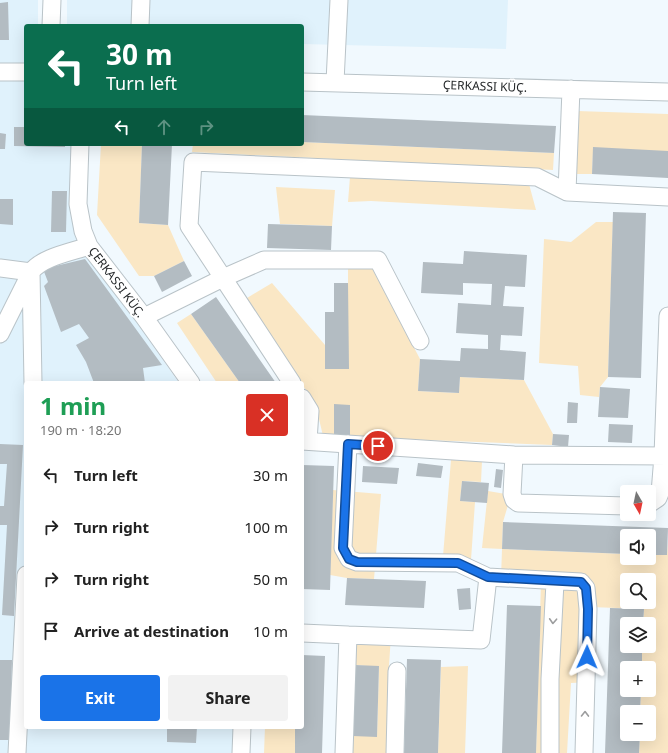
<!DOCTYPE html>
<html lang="en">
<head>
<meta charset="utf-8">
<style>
  body { margin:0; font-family:"Noto Sans",sans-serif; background:#f2f2f2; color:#222; height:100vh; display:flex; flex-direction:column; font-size:15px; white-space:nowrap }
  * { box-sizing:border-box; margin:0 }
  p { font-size:13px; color:#767676 }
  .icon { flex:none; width:22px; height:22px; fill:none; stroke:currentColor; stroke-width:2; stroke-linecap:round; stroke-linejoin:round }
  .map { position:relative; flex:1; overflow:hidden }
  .sheet { position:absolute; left:24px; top:381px; width:280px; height:348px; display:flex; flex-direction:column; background:#fff; border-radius:4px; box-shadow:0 4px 16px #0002 }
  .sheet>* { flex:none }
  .top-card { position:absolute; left:24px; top:24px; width:280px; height:122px; border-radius:4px; box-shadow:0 4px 16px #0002; background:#0b6e4f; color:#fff; overflow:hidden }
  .needle { width:26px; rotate:171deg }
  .tools { position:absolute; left:620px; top:485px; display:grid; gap:8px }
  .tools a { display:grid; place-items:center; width:36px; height:36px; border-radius:4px; background:#fff; box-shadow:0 4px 16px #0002; font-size:20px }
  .pin { position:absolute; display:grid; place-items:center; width:34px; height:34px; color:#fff; margin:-17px; border:2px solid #fff; border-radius:50%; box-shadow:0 1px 4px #0007 }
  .me { position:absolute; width:44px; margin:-22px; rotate:1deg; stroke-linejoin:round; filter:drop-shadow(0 0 3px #0008) }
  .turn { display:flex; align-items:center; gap:14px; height:84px; padding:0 16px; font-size:18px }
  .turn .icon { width:52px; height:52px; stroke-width:2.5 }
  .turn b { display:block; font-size:28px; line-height:34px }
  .lanes { display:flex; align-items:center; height:38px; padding:0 16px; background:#0003; justify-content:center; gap:20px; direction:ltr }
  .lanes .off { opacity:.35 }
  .round { display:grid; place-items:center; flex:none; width:42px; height:42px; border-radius:4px; background:#f2f2f2 }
  .summary { display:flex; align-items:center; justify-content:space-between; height:68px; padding:0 16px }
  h1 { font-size:24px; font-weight:700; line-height:30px; color:#1e9e55 }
  .cta { display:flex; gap:8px; margin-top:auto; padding:8px 16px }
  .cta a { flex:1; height:46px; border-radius:4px; background:#1a73e8; color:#fff; font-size:16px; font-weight:700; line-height:46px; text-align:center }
  .cta a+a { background:#f2f2f2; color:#222 }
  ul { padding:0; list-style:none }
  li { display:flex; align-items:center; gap:12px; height:52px; padding:0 16px }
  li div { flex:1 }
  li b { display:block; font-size:15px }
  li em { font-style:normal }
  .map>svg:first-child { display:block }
</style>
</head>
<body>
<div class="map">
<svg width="668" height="753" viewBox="0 0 668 753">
  <rect width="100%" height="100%" fill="#f1f9fe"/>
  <path fill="#e0f2fc" d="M0 0H38V26H26V144H75V234L179 383H26V727H238V753H0Z
    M67 0H508L506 49 302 44V26H67Z"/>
  <path fill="#fae7c5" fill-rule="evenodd" d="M577 111 668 114V154L593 152 592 174H576Z
    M302 142 554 153 553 170 192 152 193 144H302Z
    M101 144H142L139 223 168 225 184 261 154 276H139L97 215Z
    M350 177 529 184 536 210 371 201 348 202Z
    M276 187 335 190 332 226 280 224Z
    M596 222H613L608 377 600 387 599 397 580 395 578 366 539 363 544 239 571 242Z
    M372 267 420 359 418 391 459 393 460 377 524 380 553 434 552 445 350 437V405H334V437L323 436 316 406 247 298 272 283 325 345V369H348V268Z
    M191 314 240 383H217L177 323Z
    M451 460 482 461 481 482 462 481 460 501 475 502 471 560 443 556Z
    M333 490 381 494 374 579 347 578 330 575Z
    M488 491 511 495 503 522 502 549 627 554V558H649V555H667L668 541V753H639L640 734H649V712H640L641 690H649V668H642V646H649V624H643L644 609 590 607V682L571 683 567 753H536L541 581 501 578 502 549 482 548ZM627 580H649V602H627Z
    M356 635 391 636 388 680 397 684 395 753H353V736H377L379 667 355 665Z
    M468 666 465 753H438L441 667Z
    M265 727H295V753H264Z"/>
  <path fill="#b3bcc2" d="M8 2 9 40H0V3Z
    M302 115 556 126 554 153 302 142Z
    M14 127H26V144H65V147L14 146Z
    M0 133 6 134 5 149H0Z
    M142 144H172L168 225 139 223Z
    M593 147 668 151V178L592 174Z
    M52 191H67L66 232H51Z
    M0 199H13V225L0 224Z
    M613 212 646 213 641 378 608 377Z
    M268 224 332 226 331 250 267 248Z
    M464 251 527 255 525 287 505 286 503 306 524 307 522 336 501 335 500 350 526 352 524 380 460 377 459 393 418 391 420 359 460 361 461 348 488 349V335L456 333 458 303 491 305 492 284 463 283V295L421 293 423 262 463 264Z
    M85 259 162 365 143 368 145 383H94L86 362 76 345 89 338 79 324 61 332 44 286 48 282 43 269Z
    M184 261 192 276 162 292 154 276Z
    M334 283H348L349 369H325V312H334Z
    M216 297 276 383H240L191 314Z
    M600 387 630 389 628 418 598 417Z
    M568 402 578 403 577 423H567Z
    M334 404 350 405V437H334Z
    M609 424 633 425 632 443 608 442Z
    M553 434 569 435 568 447 552 445Z
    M0 444 23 445 14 616 2 615 7 525H0V506H4L7 464H0Z
    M418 463 443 466 441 478 416 476Z
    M302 465 334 466 330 590 302 589Z
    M363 466 399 468 397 484 362 482Z
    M496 469 503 470 501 488 494 487Z
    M462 481 489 483 487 503 460 501Z
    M503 522 668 528 667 555H649V536H627V554L502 549Z
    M347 578 426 581 424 608 345 605Z
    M470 588 471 609 459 610 457 589Z
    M507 605 541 606 536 753H502Z
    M610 608 644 609 643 624H627V646H642V668H627V690H641L640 712H627V734H640L639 753H605Z
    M302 655 325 656 322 753H295V727H302Z
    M407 659 441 660 438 753H404Z
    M0 660H12L10 740H0Z
    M355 665 379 666 377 737 353 736Z
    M167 727H197L196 743 167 742Z"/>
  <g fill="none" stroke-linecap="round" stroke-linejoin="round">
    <defs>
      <path id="minor" d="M51 26 52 0
        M140 26 141 0
        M0 72H26
        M302 82 668 92
        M335 82 339 0
        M80 144 78 204 83 231 89 246 144 317 191 383
        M567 192 571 89
        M0 268 31 272 0 334
        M144 317 223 278 264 260H378L420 341
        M33 383 31 272C42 257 72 252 89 246
        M292 383 189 226 193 162 537 177 567 192 668 197
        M302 398 310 411 308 441
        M302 441 514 455 668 456
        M348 444 343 548 349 559 357 562 458 563 488 577
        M514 455 512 494 514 500 518 503 627 506
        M649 504 658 498 660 493 663 456 668 316
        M302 633 348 635 344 753
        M348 635 481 640 488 577 581 582 586 588 588 609 584 753
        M17 753 26 575
        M241 753 242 727
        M395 753 397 671
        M550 753V679L555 582"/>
    </defs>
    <use href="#minor" stroke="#b9c3c8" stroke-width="19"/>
    <use href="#minor" stroke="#fff" stroke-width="17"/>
  </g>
  <defs><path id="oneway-chevron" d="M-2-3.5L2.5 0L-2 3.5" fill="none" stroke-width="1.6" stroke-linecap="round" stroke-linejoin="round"/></defs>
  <g stroke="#9c9d9e">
    <use href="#oneway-chevron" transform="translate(553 621) rotate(93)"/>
    <use href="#oneway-chevron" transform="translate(585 714) rotate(-89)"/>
  </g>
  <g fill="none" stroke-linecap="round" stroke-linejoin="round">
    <defs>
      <path id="route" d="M378 446 348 444 343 548 349 559 357 562 458 563 488 577 581 582 586 588 588 609 587 657"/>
    </defs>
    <use href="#route" stroke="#114b97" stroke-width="10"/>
    <use href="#route" stroke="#1a73e8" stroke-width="7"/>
  </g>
  <g text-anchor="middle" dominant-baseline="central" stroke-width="4" stroke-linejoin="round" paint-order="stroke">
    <g font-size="12" fill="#232628" stroke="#fff">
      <text transform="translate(485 86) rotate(2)">ÇERKASSI KÜÇ.</text>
      <text transform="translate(117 282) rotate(53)">ÇERKASSI KÜÇ.</text>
    </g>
  </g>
</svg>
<div class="tools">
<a><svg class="needle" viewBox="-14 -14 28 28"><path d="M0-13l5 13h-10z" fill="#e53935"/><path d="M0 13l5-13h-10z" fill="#767676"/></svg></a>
<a><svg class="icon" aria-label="sound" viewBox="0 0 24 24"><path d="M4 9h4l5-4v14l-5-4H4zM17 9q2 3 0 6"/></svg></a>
<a><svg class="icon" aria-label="search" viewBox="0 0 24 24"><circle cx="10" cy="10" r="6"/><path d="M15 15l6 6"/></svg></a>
<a><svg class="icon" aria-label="layers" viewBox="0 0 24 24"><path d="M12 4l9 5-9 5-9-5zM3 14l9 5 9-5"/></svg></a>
<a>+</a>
<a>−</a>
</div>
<div class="pin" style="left:378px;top:446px;background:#d93025"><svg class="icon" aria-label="arrive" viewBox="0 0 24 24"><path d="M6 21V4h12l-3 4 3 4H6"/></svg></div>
<svg class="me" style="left:587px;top:657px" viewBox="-20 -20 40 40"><path d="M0-17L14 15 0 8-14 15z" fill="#1a73e8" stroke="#fff" stroke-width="4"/></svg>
<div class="top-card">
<div class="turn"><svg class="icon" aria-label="left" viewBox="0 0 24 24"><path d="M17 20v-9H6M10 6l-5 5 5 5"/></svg><div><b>30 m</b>Turn left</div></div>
<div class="lanes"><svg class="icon" aria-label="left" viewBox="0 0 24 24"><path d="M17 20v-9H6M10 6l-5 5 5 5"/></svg><svg class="icon off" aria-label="ahead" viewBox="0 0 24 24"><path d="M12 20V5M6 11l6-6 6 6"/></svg><svg class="icon off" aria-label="right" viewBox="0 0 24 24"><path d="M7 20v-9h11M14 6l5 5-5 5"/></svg></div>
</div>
<section class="sheet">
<div class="summary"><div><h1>1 min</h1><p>190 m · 18:20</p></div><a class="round" style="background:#d93025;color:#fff"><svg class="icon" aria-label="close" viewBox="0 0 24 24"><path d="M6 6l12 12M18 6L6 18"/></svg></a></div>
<ul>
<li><svg class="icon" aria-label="left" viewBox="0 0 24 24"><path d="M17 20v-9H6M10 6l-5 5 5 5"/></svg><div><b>Turn left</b></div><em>30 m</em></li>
<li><svg class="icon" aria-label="right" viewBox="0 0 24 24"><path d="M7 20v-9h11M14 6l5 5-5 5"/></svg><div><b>Turn right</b></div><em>100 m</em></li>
<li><svg class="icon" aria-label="right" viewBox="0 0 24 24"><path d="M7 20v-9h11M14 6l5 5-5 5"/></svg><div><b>Turn right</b></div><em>50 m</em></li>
<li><svg class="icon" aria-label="arrive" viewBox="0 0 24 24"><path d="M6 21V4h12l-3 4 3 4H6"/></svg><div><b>Arrive at destination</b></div><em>10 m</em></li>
</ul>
<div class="cta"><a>Exit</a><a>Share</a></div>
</section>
</div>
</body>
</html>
